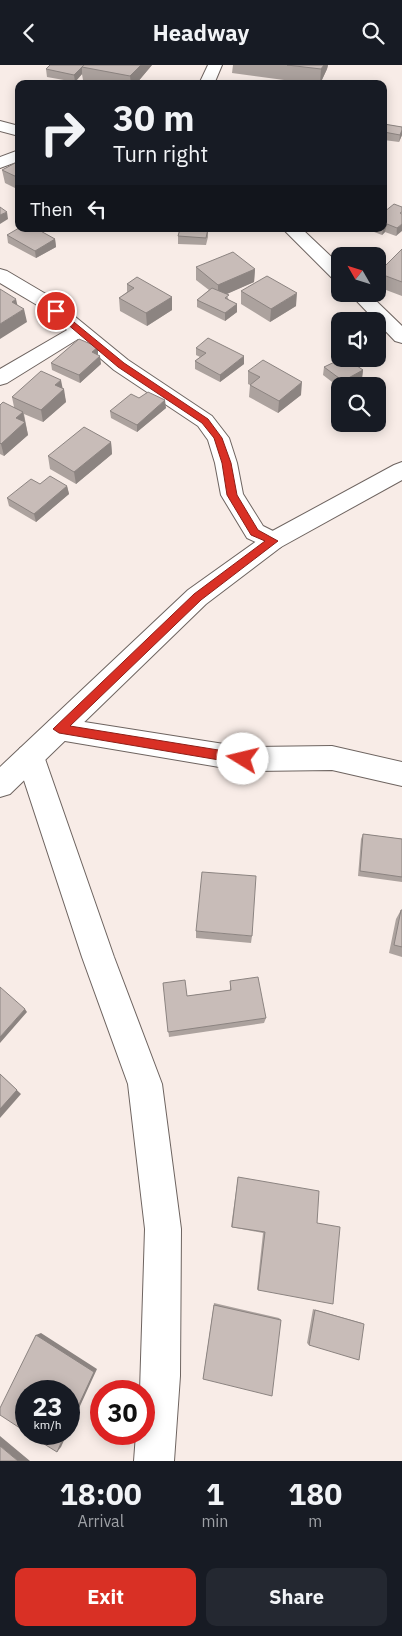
<!DOCTYPE html>
<html lang="en">
<head>
<meta charset="utf-8">
<style>
  body { margin:0; font-family:"IBM Plex Sans",sans-serif; background:#242831; color:#f1f3f6; height:100vh; display:flex; flex-direction:column; font-size:19px; white-space:nowrap }
  * { box-sizing:border-box; margin:0 }
  p { font-size:16px; color:#9ea1a6 }
  .icon { flex:none; width:28px; height:28px; fill:none; stroke:currentColor; stroke-width:2; stroke-linecap:round; stroke-linejoin:round }
  .map { position:relative; height:1396px; overflow:hidden }
  .details { display:flex; flex-direction:column; background:#171b24; flex:1 }
  .details>* { flex:none }
  .top-card { position:absolute; left:15px; top:15px; width:372px; height:152px; border-radius:10px; box-shadow:0 2px 12px #0003; background:#171b24; color:#f1f3f6; overflow:hidden }
  .needle { width:32px; rotate:309deg }
  .controls { position:absolute; left:331px; top:182px; display:grid; gap:10px }
  .controls a { display:grid; place-items:center; width:55px; height:55px; border-radius:10px; background:#171b24; box-shadow:0 2px 12px #0003; font-size:25px }
  .speed { position:absolute; left:15px; top:1315px; display:flex; gap:10px; font-size:25px; font-weight:700; text-align:center }
  .speed>* { display:grid; place-content:center; width:65px; height:65px; border-radius:50%; background:#171b24; box-shadow:0 2px 12px #0003; line-height:1 }
  .speed small { font-size:12px; font-weight:400 }
  .speed .limit { border:8px solid #d22; background:#fff; color:#111 }
  .pin { position:absolute; display:grid; place-items:center; width:42px; height:42px; color:#fff; margin:-21px; border:2px solid #fff; border-radius:50%; box-shadow:0 1px 5px #0007 }
  .me { position:absolute; width:55px; margin:-28px; rotate:279deg; stroke-linejoin:round; filter:drop-shadow(0 0 4px #0008) }
  .turn { display:flex; align-items:center; gap:18px; height:105px; padding:0 15px; font-size:22px }
  .turn .icon { width:65px; height:65px; stroke-width:2.5 }
  .turn b { display:block; font-size:35px; line-height:42px }
  .then { display:flex; align-items:center; height:48px; padding:0 15px; background:#0003; gap:10px; font-size:19px }
  .eta { display:flex; justify-content:space-evenly; align-items:center; height:85px; text-align:center }
  .eta b { font-size:30px; font-weight:700; line-height:35px }
  .cta { display:flex; gap:10px; margin-top:auto; padding:10px 15px }
  .cta a { flex:1; height:58px; border-radius:10px; background:#d93025; color:#fff; font-size:20px; font-weight:700; line-height:58px; text-align:center }
  .cta a+a { background:#242831; color:#f1f3f6 }
  header { display:flex; justify-content:space-between; align-items:center; height:65px; padding:0 15px; background:#171b24; font-size:22px; font-weight:700 }
  .map>svg:first-child { display:block }
</style>
</head>
<body>
<header><svg class="icon" aria-label="back" viewBox="0 0 24 24"><path d="M15 5l-7 7 7 7"/></svg>Headway<svg class="icon" aria-label="search" viewBox="0 0 24 24"><circle cx="10" cy="10" r="6"/><path d="M15 15l6 6"/></svg></header>
<div class="map">
<svg width="402" height="1396" viewBox="0 0 402 1396">
  <rect width="100%" height="100%" fill="#f8ece7"/>
  <g fill="none" stroke-linecap="round" stroke-linejoin="round">
    <defs>
      <path id="street" d="M0 56 19 61V71L0 66Z
        M19 85V96L0 103V92Z
        M0 204 7 206 51 232 128 295 212 351 229 373 237 398 243 429 263 461 281 470 285 476 281 482 273 485 247 473 221 430 215 398 208 375 198 361 114 305 78 274 7 318 0 320V304L67 265 37 240 0 218Z
        M59 653 243 682 332 681 402 697V721L332 705 243 706 59 675 49 672 46 664 49 656Z
        M30 679 40 683 44 691 114 892 162 1019 181 1164 180 1311 174 1396H134L136 1369H144V1326H140L145 1164 128 1019 82 892 16 691 20 683Z"/>
      <path id="secondary" d="M208 0H222L214 19H199Z
        M283 164H302L340 200V216L333 214Z
        M350 229H369L402 261V278L395 276Z
        M402 397V415L281 482 206 539 10 729 0 732V702L188 525 265 470 394 400Z"/>
    </defs>
    <use href="#street" stroke="#6e6460" stroke-width="2"/>
    <use href="#secondary" stroke="#6e6460" stroke-width="2"/>
    <use href="#street" fill="#fff" fill-rule="evenodd"/>
    <use href="#secondary" fill="#fff" fill-rule="evenodd"/>
  </g>
  <path fill="#aca29e" d="M50 0H152L136 19H105L83 15 82 9 75 17 47 12 46 4Z
    M233 0H328L327 4 320 19H314L232 8Z
    M384 59 402 62V70L399 77 384 75Z
    M19 96V125L5 118 2 105Z
    M402 142 396 171 385 167 382 170 369 165 370 164H384V147Z
    M208 164V172L206 180 178 179V171Z
    M26 166 55 174 56 182 36 193 8 178 7 170Z
    M402 184V231L378 222V208Z
    M196 202 255 204 254 217 226 229 229 235 237 239V247L225 256 197 242V235L209 225 196 215Z
    M127 219 172 232V245L147 261 120 246 119 233 127 227Z
    M241 226 296 241 270 257 241 239Z
    M98 282V290L101 299 80 318 52 305 51 298Z
    M196 283 244 299 220 317 195 304V296L200 292 196 290Z
    M324 302 363 305 362 313 346 321H340V323L323 310Z
    M248 306 301 330 278 348 249 332 250 320 248 319Z
    M63 324 66 337 43 357 24 349 28 370 4 391 0 389V340L14 342 12 332Z
    M139 333 166 343 137 367 111 353 110 346Z
    M111 377 112 389 76 419 50 404 48 391Z
    M40 419 67 421 69 429 36 457 9 441 7 433Z
    M363 769 402 774V817L358 811 361 774Z
    M401 845H402V892L389 888 396 854Z
    M196 866 252 871 251 878 196 873Z
    M230 916 266 953 264 958 169 972 163 918 187 931 230 925Z
    M238 1112 317 1158 258 1225 257 1224 263 1168 231 1162Z
    M214 1238 279 1253 281 1255 203 1314Z
    M313 1244 362 1258 309 1280 307 1278Z"/>
  <path fill="#8c8481" d="M84 0 82 2V9L75 17 74 10Z
    M141 0H152L136 19H131L130 11Z
    M324 0H328L327 4 320 19 321 4Z
    M402 65V70L399 77 400 70Z
    M7 147 8 154 0 159V150Z
    M387 159 385 167 382 170 383 164H384V162Z
    M402 159V166L396 171 397 163Z
    M55 174 56 182 36 193 35 186Z
    M255 204 254 217 218 233V220Z
    M297 228 296 241 270 257 271 244Z
    M172 232V245L147 261 146 248Z
    M16 234 19 247 12 237Z
    M237 239V247L225 256V248Z
    M24 244 27 257 0 274V259Z
    M98 282V289L93 295 92 287Z
    M100 291 101 299 80 318 79 310Z
    M244 291V299L220 317V310Z
    M363 305 362 313 346 321H342L343 316Z
    M61 315 63 325 64 324 66 337 43 357 41 345 55 320Z
    M302 317 301 330 278 348 279 336Z
    M165 335 166 343 137 367V360Z
    M23 347 28 370 4 391 1 379 16 353Z
    M111 377 112 389 76 419 74 407Z
    M67 421 69 429 36 457 34 449Z
    M25 944 27 947 0 978V972Z
    M0 1009 21 1029 0 1053Z
    M41 1268 97 1304 69 1365V1361L36 1270Z
    M65 1369H67L61 1382 57 1387Z
    M0 1371 30 1396H18L0 1381Z"/>
  <path fill="#c8bcb8" stroke="#8c8481" d="M50 0H84L74 10 46 4Z
    M84 0H141L130 11 82 2Z
    M287 0H324L321 4Z
    M225 16 244 19H224Z
    M384 59 402 62V65L400 70 384 67Z
    M19 96V113L2 105Z
    M394 139 402 142V147L400 148 402 149V159L397 163 387 159 384 162V147Z
    M0 142 7 147 0 150Z
    M19 163 23 164 26 166 30 164H37L55 174 35 186 7 170Z
    M180 164H208L206 173 178 171Z
    M402 184V217L378 208Z
    M233 187 255 204 218 220 196 202Z
    M267 211 297 228 271 244 241 226Z
    M137 212 172 232 146 248 119 233 134 223 127 219Z
    M212 223 229 230 225 233 237 239 225 248 197 235Z
    M0 224 16 234 12 237 24 244 0 259Z
    M208 273 244 291 220 310 195 296 206 288 196 283Z
    M79 274 98 282 92 287 100 291 79 310 51 298Z
    M341 294H347L363 305 343 316 324 302Z
    M263 295 302 317 279 336 250 320 260 312 248 306Z
    M41 306 61 315 55 320 64 324 41 345 12 332Z
    M148 327 165 335 137 360 110 346 131 329 139 333Z
    M3 337 23 347 16 353 25 357 1 379 0 378V340Z
    M84 362 111 377 74 407 48 391Z
    M50 411 67 421 34 449 7 433 31 414 40 419Z
    M363 769 402 774V812L360 806Z
    M202 807 256 811 252 871 196 866Z
    M401 845H402V882L394 880Z
    M258 912 266 953 168 967 163 918 185 915 187 931 231 925 230 916Z
    M0 922 25 944 0 972Z
    M0 1009 17 1025 0 1044Z
    M238 1112 319 1126 317 1158 340 1162 333 1239 258 1225 265 1167 232 1162Z
    M214 1240 281 1255 272 1331 203 1314Z
    M315 1245 364 1259 359 1295 309 1280Z
    M36 1270 94 1307 69 1361V1326H26V1367L0 1350V1343Z
    M28 1369H65L57 1387Z
    M0 1381 18 1396H0Z"/>
  <path fill="#d93025" stroke="#8d1f18" d="M53 244H58L124 298 208 354 222 373 231 398 237 430 258 465 278 476 201 535 70 661 243 689 247 690 249 694 247 697 243 699 59 668 53 664 194 529 265 476 251 470 227 430 222 398 214 373 202 358 118 302 53 247Z"/>
</svg>
<div class="controls">
<a><svg class="needle" viewBox="-14 -14 28 28"><path d="M0-13l5 13h-10z" fill="#e53935"/><path d="M0 13l5-13h-10z" fill="#9ea1a6"/></svg></a>
<a><svg class="icon" aria-label="sound" viewBox="0 0 24 24"><path d="M4 9h4l5-4v14l-5-4H4zM17 9q2 3 0 6"/></svg></a>
<a><svg class="icon" aria-label="search" viewBox="0 0 24 24"><circle cx="10" cy="10" r="6"/><path d="M15 15l6 6"/></svg></a>
</div>
<div class="speed"><div>23<small>km/h</small></div><div class="limit">30</div></div>
<div class="pin" style="left:56px;top:246px;background:#d93025"><svg class="icon" aria-label="arrive" viewBox="0 0 24 24"><path d="M6 21V4h12l-3 4 3 4H6"/></svg></div>
<svg class="me" style="left:243px;top:694px" viewBox="-20 -20 40 40"><circle r="19" fill="#fff"/><path d="M0-13L10 11 0 6-10 11z" fill="#d93025"/></svg>
<div class="top-card">
<div class="turn"><svg class="icon" aria-label="right" viewBox="0 0 24 24"><path d="M7 20v-9h11M14 6l5 5-5 5"/></svg><div><b>30 m</b>Turn right</div></div>
<div class="then">Then<svg class="icon" aria-label="left" viewBox="0 0 24 24"><path d="M17 20v-9H6M10 6l-5 5 5 5"/></svg></div>
</div>
</div>
<section class="details">
<div class="eta">
<div><b>18:00</b><p>Arrival</p></div>
<div><b>1</b><p>min</p></div>
<div><b>180</b><p>m</p></div>
</div>
<div class="cta"><a>Exit</a><a>Share</a></div>
</section>
</body>
</html>
